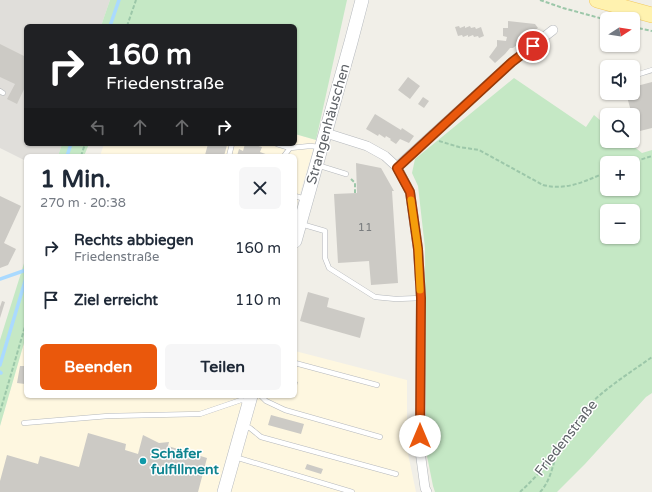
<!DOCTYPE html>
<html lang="de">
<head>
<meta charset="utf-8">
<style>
  body { margin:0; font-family:"Varela Round",sans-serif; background:#f6f6f7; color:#1f2937; height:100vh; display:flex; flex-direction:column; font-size:15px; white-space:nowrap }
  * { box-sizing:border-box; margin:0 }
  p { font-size:13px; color:#747a83 }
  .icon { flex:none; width:22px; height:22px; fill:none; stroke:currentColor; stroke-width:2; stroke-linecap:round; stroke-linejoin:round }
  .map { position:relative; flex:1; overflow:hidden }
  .details { position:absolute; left:24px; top:154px; width:273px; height:244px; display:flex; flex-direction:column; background:#fff; border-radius:6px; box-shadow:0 1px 3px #0004 }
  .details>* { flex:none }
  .top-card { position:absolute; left:24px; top:24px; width:273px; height:122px; border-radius:6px; box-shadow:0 1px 3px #0004; background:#202124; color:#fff; overflow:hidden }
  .needle { width:26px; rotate:78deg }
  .fabs { position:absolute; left:600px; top:12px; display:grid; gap:8px }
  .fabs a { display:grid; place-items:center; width:40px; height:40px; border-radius:6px; background:#fff; box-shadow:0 1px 3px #0004; font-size:20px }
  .pin { position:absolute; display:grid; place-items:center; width:34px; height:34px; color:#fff; margin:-17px; border:2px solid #fff; border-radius:50%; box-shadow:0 1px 4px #0007 }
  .me { position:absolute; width:44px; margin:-22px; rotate:0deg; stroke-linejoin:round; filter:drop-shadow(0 0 3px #0008) }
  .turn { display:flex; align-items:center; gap:14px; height:84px; padding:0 16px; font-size:18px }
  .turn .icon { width:52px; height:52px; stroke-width:2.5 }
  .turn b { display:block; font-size:28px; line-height:34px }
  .lanes { display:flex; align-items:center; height:38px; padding:0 16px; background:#0003; justify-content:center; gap:20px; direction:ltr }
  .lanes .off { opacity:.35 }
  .round { display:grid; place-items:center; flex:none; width:42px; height:42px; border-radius:6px; background:#f6f6f7 }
  .overview { display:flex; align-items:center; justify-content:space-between; height:68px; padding:0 16px }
  h1 { font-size:24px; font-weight:700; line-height:30px }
  .button { display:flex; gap:8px; margin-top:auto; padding:8px 16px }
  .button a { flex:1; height:46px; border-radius:6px; background:#ea580c; color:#fff; font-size:16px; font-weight:700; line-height:46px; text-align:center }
  .button a+a { background:#f6f6f7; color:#1f2937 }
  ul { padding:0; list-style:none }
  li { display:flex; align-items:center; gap:12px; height:52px; padding:0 16px }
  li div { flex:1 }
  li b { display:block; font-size:15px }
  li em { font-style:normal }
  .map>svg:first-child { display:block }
</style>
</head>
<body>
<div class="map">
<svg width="652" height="492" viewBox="0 0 652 492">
  <rect width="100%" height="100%" fill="#f1efe8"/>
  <path fill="#fef7e0" d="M295 134 316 140 295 210V156H100L104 144H295Z
    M26 336V396H295V351L407 380V449L416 492H0V426Z"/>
  <path fill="#e0deda" d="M0 0H110L101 26H26V144H62L58 156H26V161L0 148Z"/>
  <path fill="#c5e8c5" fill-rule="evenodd" d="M110 0H347L316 140 295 134V26H101Z
    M514 78 586 127 594 115 607 126V141H627L642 153 652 150V393L646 397 585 464 557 492H435L433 486 426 451 425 248 418 186 412 173 415 159ZM607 163H633V189H607ZM607 211H633V237H607Z
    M62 144H89L84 156H58Z
    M26 257V336L0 426V340Z"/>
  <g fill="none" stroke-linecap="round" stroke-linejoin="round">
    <path stroke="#aadaff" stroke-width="3.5" d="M110 26 119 0
      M67 156 71 144
      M0 279 26 270
      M0 365 26 278
      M0 372 1 373"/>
  </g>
  <path fill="#cccac5" d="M508 21 535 24 538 28 513 48H510L505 54 495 63 489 57 497 46V40L506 41 507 37 503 36V28H508Z
    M459 26 460 28 465 26V28L470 26 471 28 475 27 476 29 481 27 484 36 479 38 478 36 474 37 473 35 468 37V35L463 37 462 35 458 36 455 27Z
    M0 44 26 57V85L17 104 7 99 15 84 0 77Z
    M408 77 420 86 410 99 398 90Z
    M652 82V128L636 132 633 115H632L626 93H633V87Z
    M423 97 429 101 424 108 418 104Z
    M375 114 401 130 402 128 414 136 409 143 400 139 396 144 390 140 391 139 386 136 385 138 379 134 378 136 366 129Z
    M208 144 227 145 224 156 205 155Z
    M245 144H251L262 147 260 152 271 156H237L239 149 243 151Z
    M356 163 381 168 394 191H392L398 283 371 285 369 261 338 263 334 194 357 193Z
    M0 196 21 206 4 243 16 249 8 265 0 268Z
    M308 292 329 298 327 307 365 318 360 338 300 321Z
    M2 301 5 302 0 318V307Z
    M20 366H26L25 384 17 383Z
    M295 381 298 382 295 392Z
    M271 415 304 424 301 434 268 425Z
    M88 433 126 444 125 450 138 454 143 435 159 443 169 442 168 446 207 458 198 492H0V481L7 455 38 464 40 456 79 467Z
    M307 464 323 469 321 474 305 469Z"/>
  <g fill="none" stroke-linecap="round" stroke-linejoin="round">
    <defs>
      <path id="lane" d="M636 75 652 70
        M0 91 3 93
        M277 144 290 148
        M229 156 232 144
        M284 156 290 148 310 146 320 147
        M317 165 346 174
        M295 196 305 199
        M301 224 325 231V258L329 268 375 297 396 299 421 298
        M295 363 377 385
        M261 396 266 401 285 410 380 437
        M24 423 108 416 200 414 241 400 249 402
        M244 426 250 428 261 437 396 474
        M235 457 352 492"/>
      <path id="street" d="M326 133 367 146 385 156 397 167 410 192 418 249 421 298 420 451 425 488 427 492
        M397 167 512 62 553 30"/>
      <path id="secondary" d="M295 241 351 42 362 0
        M224 492 251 396"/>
      <path id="primary" d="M597 0 652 15"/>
    </defs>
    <use href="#lane" stroke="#b5b8bc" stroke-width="5.5"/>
    <use href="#street" stroke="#b5b8bc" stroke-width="10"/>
    <use href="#secondary" stroke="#b6babf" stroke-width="14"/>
    <use href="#primary" stroke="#f2c960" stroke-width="16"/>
    <path stroke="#9cc7a9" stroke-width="2" stroke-dasharray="4 2" stroke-linecap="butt" d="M540 0 563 8 607 20
      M127 26 136 0
      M633 27 652 31
      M439 141 459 147 479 150 543 185C567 191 585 181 607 172
      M81 156 85 144
      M630 163 652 156
      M351 179 355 183V193
      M0 412 26 323
      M520 492C533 480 546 466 557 451 566 440 571 426 580 415 600 391 627 375 652 357
      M540 492C550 482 553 465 557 452"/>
    <use href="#lane" stroke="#fff" stroke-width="4.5"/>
    <use href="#street" stroke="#fff" stroke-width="9"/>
    <use href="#secondary" stroke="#fff" stroke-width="13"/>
    <use href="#primary" stroke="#fff2af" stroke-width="15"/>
  </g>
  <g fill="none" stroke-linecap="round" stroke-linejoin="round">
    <defs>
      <path id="route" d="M420 436 421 298 418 249 410 192 397 168 512 62 533 46"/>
    </defs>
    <use href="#route" stroke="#983908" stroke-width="10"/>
    <use href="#route" stroke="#ea580c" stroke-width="7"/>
    <path stroke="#f59e0b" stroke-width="7" d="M411 200 418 249 420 290"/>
  </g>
  <circle fill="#0f9aa8" stroke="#fff" stroke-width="1.5" cx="143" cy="461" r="4"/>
  <g text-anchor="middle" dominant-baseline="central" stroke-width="3" stroke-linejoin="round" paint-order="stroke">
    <g font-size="12" fill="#7a7d7f">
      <text x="365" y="227">11</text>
    </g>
    <g font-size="14" fill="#5f6368" stroke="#fff">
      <text transform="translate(328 124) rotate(-74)">Strangenhäuschen</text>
      <text transform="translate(566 438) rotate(-52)">Friedenstraße</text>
    </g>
    <g font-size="14" font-weight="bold" fill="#0d838f" stroke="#fff" text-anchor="start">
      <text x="151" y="453">Schäfer<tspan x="151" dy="16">fulfillment</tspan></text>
    </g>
  </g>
</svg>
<div class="fabs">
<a><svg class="needle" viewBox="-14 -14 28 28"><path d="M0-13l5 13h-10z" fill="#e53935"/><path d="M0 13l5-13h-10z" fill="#747a83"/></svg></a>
<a><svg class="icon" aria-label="sound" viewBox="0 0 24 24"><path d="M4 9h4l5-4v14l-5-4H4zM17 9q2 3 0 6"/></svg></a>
<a><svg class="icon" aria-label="search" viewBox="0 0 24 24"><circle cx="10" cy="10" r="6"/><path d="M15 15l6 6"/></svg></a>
<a>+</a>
<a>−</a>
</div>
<div class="pin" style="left:533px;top:46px;background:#d93025"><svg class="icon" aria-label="arrive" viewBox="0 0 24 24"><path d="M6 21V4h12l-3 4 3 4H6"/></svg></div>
<svg class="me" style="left:420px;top:436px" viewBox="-20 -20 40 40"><circle r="19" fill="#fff"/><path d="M0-13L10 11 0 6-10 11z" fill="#ea580c"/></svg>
<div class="top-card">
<div class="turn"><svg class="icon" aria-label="right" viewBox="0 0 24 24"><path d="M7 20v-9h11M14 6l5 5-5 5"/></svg><div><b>160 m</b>Friedenstraße</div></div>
<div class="lanes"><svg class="icon off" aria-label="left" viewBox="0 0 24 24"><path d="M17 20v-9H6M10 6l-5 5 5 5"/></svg><svg class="icon off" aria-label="ahead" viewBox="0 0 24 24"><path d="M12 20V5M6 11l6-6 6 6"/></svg><svg class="icon off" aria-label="ahead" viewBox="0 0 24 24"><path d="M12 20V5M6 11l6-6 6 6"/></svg><svg class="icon" aria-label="right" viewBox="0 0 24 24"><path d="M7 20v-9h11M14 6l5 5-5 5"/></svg></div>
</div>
<section class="details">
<div class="overview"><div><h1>1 Min.</h1><p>270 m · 20:38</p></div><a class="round"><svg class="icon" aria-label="close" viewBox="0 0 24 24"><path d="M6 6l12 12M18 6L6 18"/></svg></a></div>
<ul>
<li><svg class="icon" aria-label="right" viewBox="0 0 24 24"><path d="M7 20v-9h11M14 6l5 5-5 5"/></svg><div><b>Rechts abbiegen</b><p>Friedenstraße</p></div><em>160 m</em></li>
<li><svg class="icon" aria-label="arrive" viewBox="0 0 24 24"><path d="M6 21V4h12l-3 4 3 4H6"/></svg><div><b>Ziel erreicht</b></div><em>110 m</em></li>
</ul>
<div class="button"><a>Beenden</a><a>Teilen</a></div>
</section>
</div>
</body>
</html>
